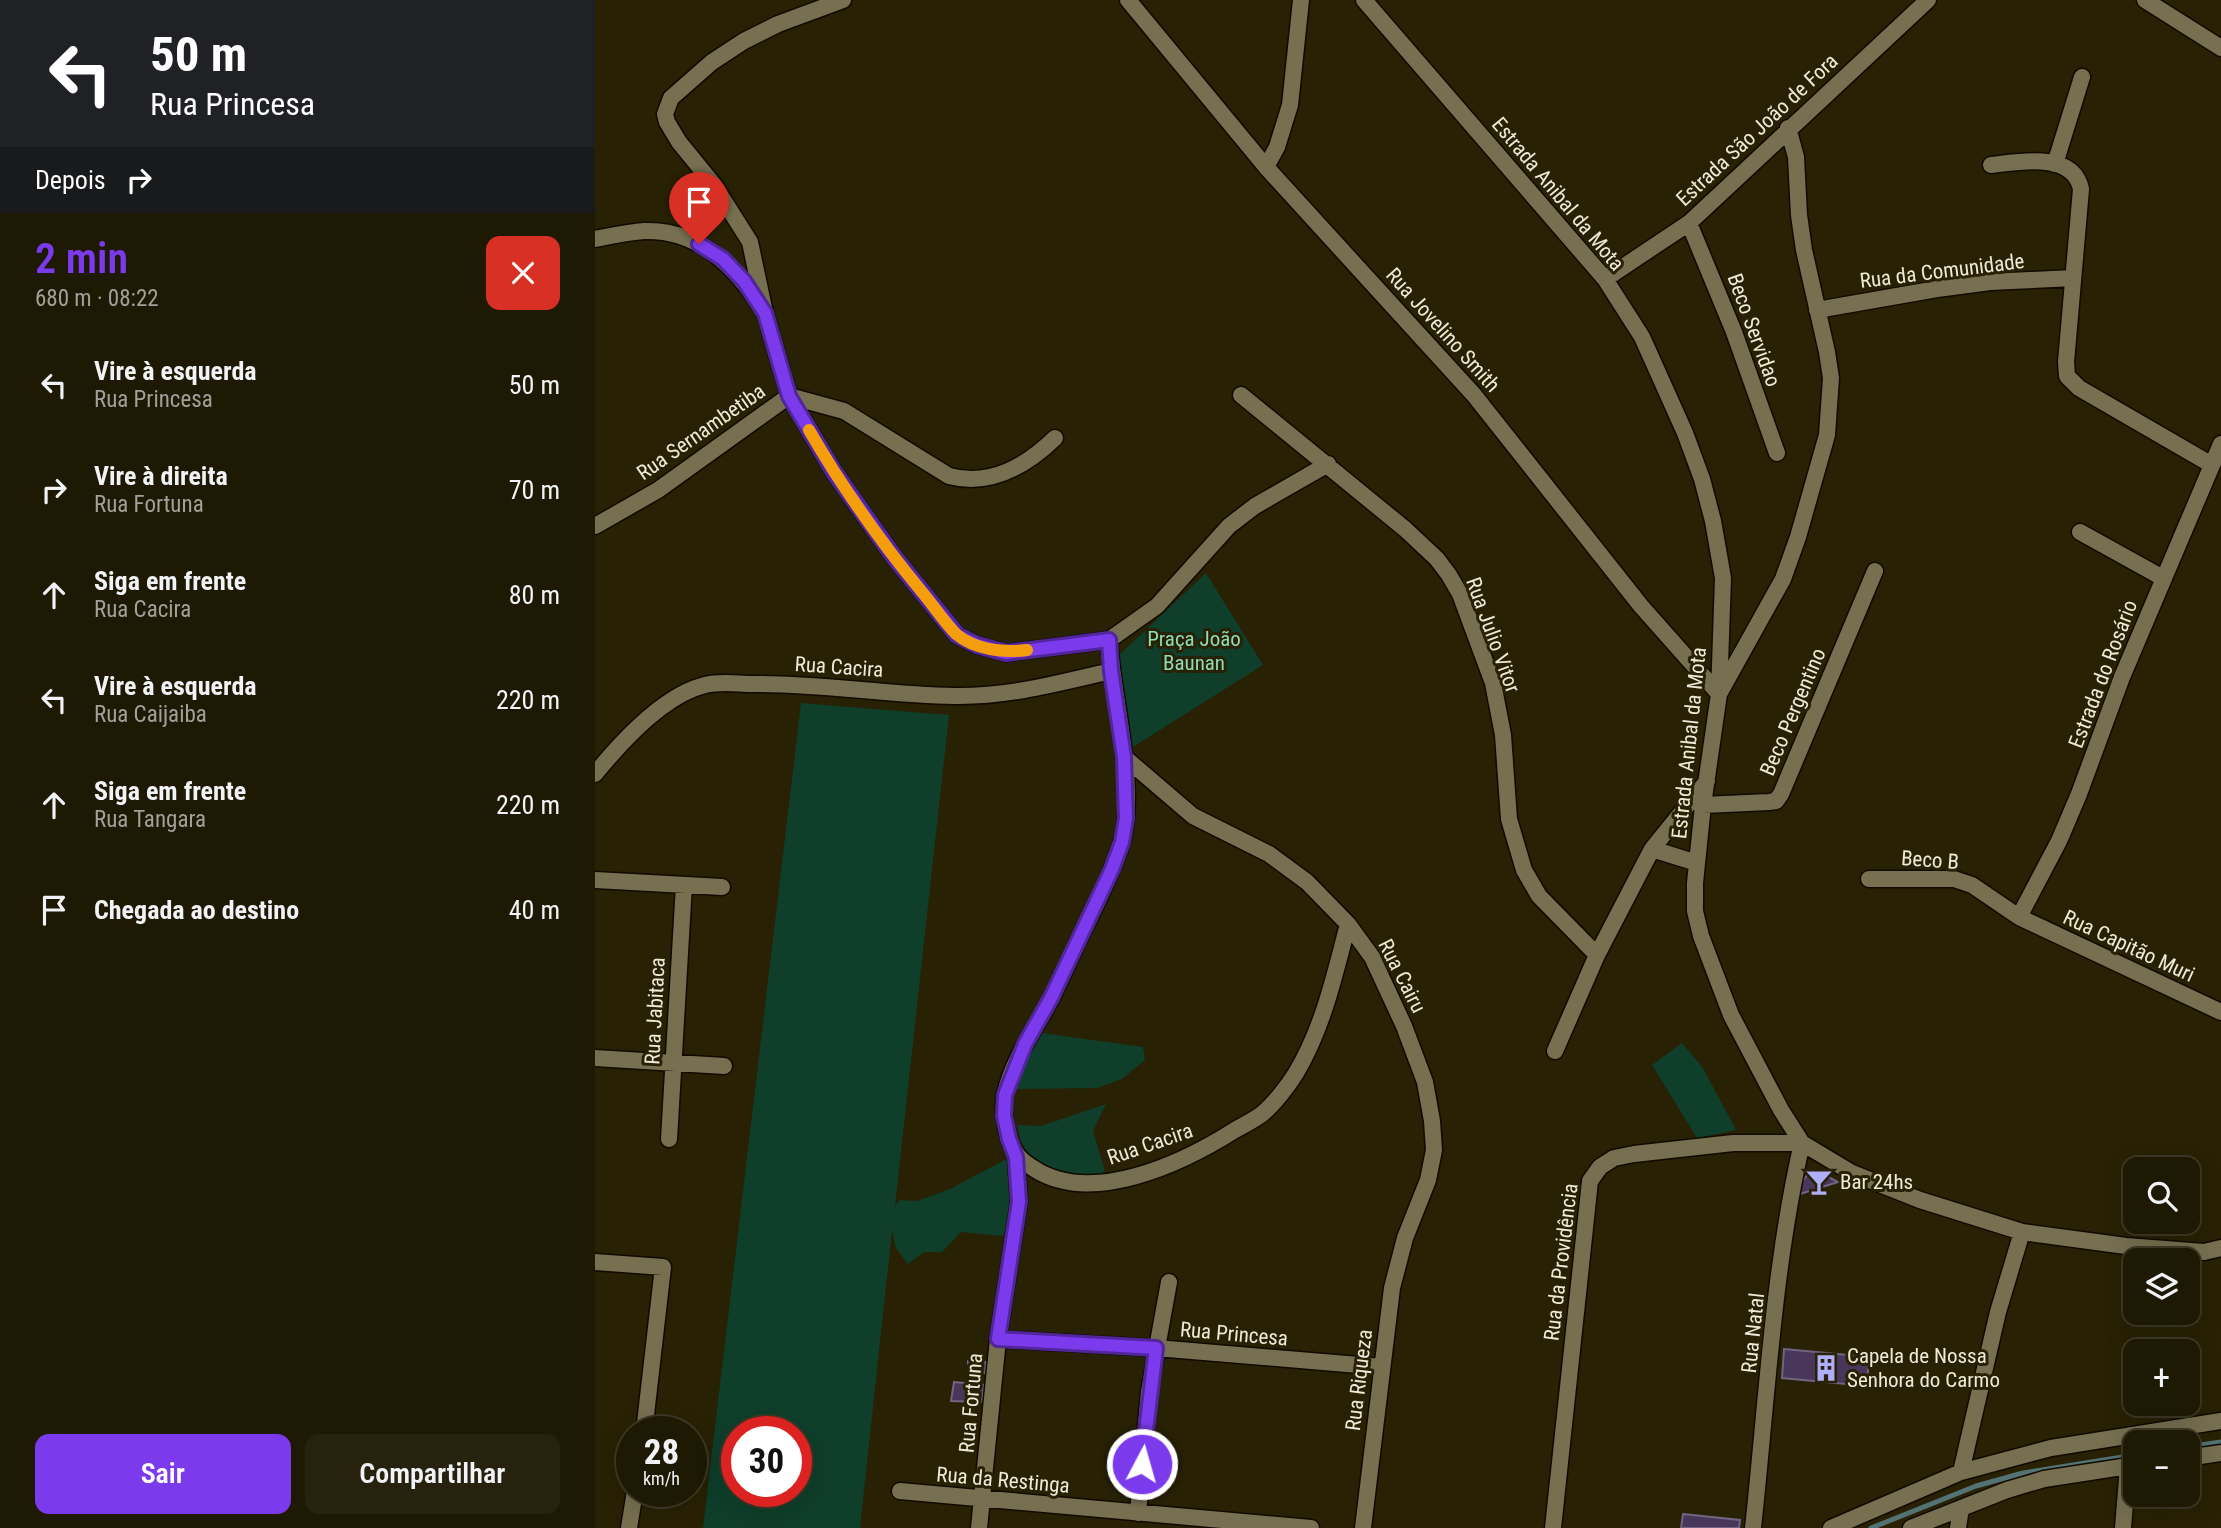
<!DOCTYPE html>
<html lang="pt">
<head>
<meta charset="utf-8">
<style>
  body { margin:0; font-family:"Roboto Condensed",sans-serif; background:#26220d; color:#f1f3f6; height:100vh; display:flex; flex-direction:column; font-size:26px; white-space:nowrap }
  * { box-sizing:border-box; margin:0 }
  p { font-size:23px; color:#a1a09a }
  .icon { flex:none; width:38px; height:38px; fill:none; stroke:currentColor; stroke-width:2; stroke-linecap:round; stroke-linejoin:round }
  .map { position:relative; flex:1; overflow:hidden }
  .details { display:flex; flex-direction:column; background:#1e1903; width:595px }
  .details>* { flex:none }
  .hud { background:#202124; color:#fff; overflow:hidden }
  .fabs { position:absolute; left:1528px; top:1157px; display:grid; gap:14px }
  .fabs a { display:grid; place-items:center; width:77px; height:77px; border-radius:14px; background:#1e1903; box-shadow:0 7px 28px #0002,0 0 0 2px #3c3825; font-size:35px }
  .speed { position:absolute; left:21px; top:1416px; display:flex; gap:14px; font-size:35px; font-weight:700; text-align:center }
  .speed>* { display:grid; place-content:center; width:91px; height:91px; border-radius:50%; background:#1e1903; box-shadow:0 7px 28px #0002,0 0 0 2px #3c3825; line-height:1 }
  .speed small { font-size:18px; font-weight:400 }
  .speed .limit { border:10px solid #d22; background:#fff; color:#111 }
  .pin { position:absolute; display:grid; place-items:center; width:60px; height:60px; color:#fff; margin:-72px -30px; border-radius:50% 50% 50% 0; rotate:-45deg; box-shadow:0 0 7px #0007 }
  .pin .icon { rotate:45deg }
  .me { position:absolute; width:77px; margin:-38px; rotate:6deg; stroke-linejoin:round; filter:drop-shadow(0 0 5px #0008) }
  .turn { display:flex; align-items:center; gap:24px; height:147px; padding:0 35px; font-size:32px }
  .turn .icon { width:91px; height:91px; stroke-width:2.5 }
  .turn b { display:block; font-size:49px; line-height:60px }
  .then { display:flex; align-items:center; height:66px; padding:0 35px; background:#0003; gap:14px; font-size:26px }
  .round { display:grid; place-items:center; flex:none; width:74px; height:74px; border-radius:14px; background:#26220d }
  .summary { display:flex; align-items:center; justify-content:space-between; height:119px; padding:0 35px }
  h1 { font-size:42px; font-weight:600; line-height:52px; color:#7c3aed }
  .action { display:flex; gap:14px; margin-top:auto; padding:14px 35px }
  .action a { flex:1; height:80px; border-radius:14px; background:#7c3aed; color:#fff; font-size:28px; font-weight:600; line-height:80px; text-align:center }
  .action a+a { background:#26220d; color:#f1f3f6 }
  ul { padding:0; list-style:none }
  li { display:flex; align-items:center; gap:21px; height:105px; padding:0 35px }
  li div { flex:1 }
  li b { display:block; font-size:26px }
  li em { font-style:normal }
  main { display:flex; flex:1; min-height:0 }
  .map>svg:first-child { display:block }
</style>
</head>
<body>
<main>
<section class="details">
<div class="hud">
<div class="turn"><svg class="icon" aria-label="left" viewBox="0 0 24 24"><path d="M17 20v-9H6M10 6l-5 5 5 5"/></svg><div><b>50 m</b>Rua Princesa</div></div>
<div class="then">Depois<svg class="icon" aria-label="right" viewBox="0 0 24 24"><path d="M7 20v-9h11M14 6l5 5-5 5"/></svg></div>
</div>
<div class="summary"><div><h1>2 min</h1><p>680 m · 08:22</p></div><a class="round" style="background:#d93025;color:#fff"><svg class="icon" aria-label="close" viewBox="0 0 24 24"><path d="M6 6l12 12M18 6L6 18"/></svg></a></div>
<ul>
<li><svg class="icon" aria-label="left" viewBox="0 0 24 24"><path d="M17 20v-9H6M10 6l-5 5 5 5"/></svg><div><b>Vire à esquerda</b><p>Rua Princesa</p></div><em>50 m</em></li>
<li><svg class="icon" aria-label="right" viewBox="0 0 24 24"><path d="M7 20v-9h11M14 6l5 5-5 5"/></svg><div><b>Vire à direita</b><p>Rua Fortuna</p></div><em>70 m</em></li>
<li><svg class="icon" aria-label="ahead" viewBox="0 0 24 24"><path d="M12 20V5M6 11l6-6 6 6"/></svg><div><b>Siga em frente</b><p>Rua Cacira</p></div><em>80 m</em></li>
<li><svg class="icon" aria-label="left" viewBox="0 0 24 24"><path d="M17 20v-9H6M10 6l-5 5 5 5"/></svg><div><b>Vire à esquerda</b><p>Rua Caijaiba</p></div><em>220 m</em></li>
<li><svg class="icon" aria-label="ahead" viewBox="0 0 24 24"><path d="M12 20V5M6 11l6-6 6 6"/></svg><div><b>Siga em frente</b><p>Rua Tangara</p></div><em>220 m</em></li>
<li><svg class="icon" aria-label="arrive" viewBox="0 0 24 24"><path d="M6 21V4h12l-3 4 3 4H6"/></svg><div><b>Chegada ao destino</b></div><em>40 m</em></li>
</ul>
<div class="action"><a>Sair</a><a>Compartilhar</a></div>
</section>
<div class="map">
<svg width="1626" height="1528" viewBox="0 0 1626 1528">
  <rect width="100%" height="100%" fill="#282104"/>
  <path fill="#0f3e2b" fill-rule="evenodd" d="M611 573 668 665 538 747 521 658Z
    M206 703 354 715 300 1206 304 1200 322 1201 355 1189 415 1157 414 1223 408 1236 366 1232 347 1252H329L313 1264 301 1248 297 1230 265 1528H108ZM142 1432H201V1491H142Z
    M440 1032 548 1047 550 1060 527 1079 502 1088 418 1089Z
    M1087 1043 1108 1068 1141 1130 1102 1138 1057 1065Z
    M511 1104 498 1131 510 1171C482 1188 446 1175 429 1147 425 1141 424 1132 422 1125L446 1126Z"/>
  <g fill="none" stroke-linecap="round" stroke-linejoin="round">
    <path stroke="#527273" stroke-width="5" d="M1592 1447 1626 1442
      M1276 1528 1381 1486 1428 1473 1540 1455"/>
  </g>
  <path fill="#49375b" stroke="#716480" stroke-width="2" d="M1222 1171 1243 1182 1205 1194 1206 1183 1213 1174Z
    M1189 1349 1274 1357 1272 1386 1187 1378Z
    M373 1361 391 1362 390 1373 373 1372Z
    M359 1382 389 1385 387 1402 356 1401Z
    M1088 1514 1145 1520 1144 1528H1086Z"/>
  <g fill="none" stroke-linecap="round" stroke-linejoin="round">
    <defs>
      <path id="minor" d="M248 0 183 24 149 41 117 62 76 98 70 114 72 122 84 142 119 185 155 242 170 313 194 396 239 472 299 557 362 635 382 645 411 653 514 640 562 606 634 526 660 506 733 464
        M533 0 671 167 879 395 1046 606 1124 694 1188 579 1203 537 1232 435 1236 378 1232 352 1209 250 1204 215 1201 157 1193 128
        M769 0 1010 279 1047 337 1090 433 1107 479 1118 521 1128 578 1124 694 1108 805 1100 883V911L1106 936 1136 1015 1186 1110 1207 1143 1257 1173 1325 1200 1427 1232 1531 1246 1609 1252 1626 1248
        M1550 0 1626 48
        M1460 164 1487 77
        M1396 165C1424 162 1478 151 1486 189L1471 362 1472 376 1484 388 1617 465
        M671 167 682 147 695 105 706 0
        M1094 223 1139 332 1182 453
        M0 239C16 236 33 232 49 231 101 229 138 264 164 304
        M1010 279 1094 223 1333 0
        M1222 310 1342 289 1395 282 1478 278
        M646 395 810 529 842 559 854 575 865 594 898 683 908 735 914 819 929 870 944 896 1002 955
        M0 526 63 490 194 396 249 411 354 476C396 487 431 466 460 438
        M1485 532 1568 578
        M514 640C518 701 543 788 526 845 517 873 503 900 490 927 478 951 468 975 456 999 440 1029 418 1059 410 1094 407 1108 410 1127 415 1141 420 1155 426 1160 438 1168 496 1207 588 1163 640 1130 649 1125 659 1120 667 1114 679 1104 693 1086 701 1073 728 1028 740 974 753 924
        M529 757 598 816 674 854 712 882 753 924 777 957 809 1026 830 1082 837 1121 839 1150 833 1180 810 1238 797 1288 768 1528
        M0 774C26 742 69 695 110 685 125 681 143 684 158 684 225 683 292 695 359 696 413 697 464 683 516 671
        M1108 805 1174 802 1181 801 1186 794 1280 571
        M1057 849 1102 863
        M1274 879H1359L1377 885 1424 917 1626 1012
        M0 880 127 887
        M1424 917 1464 841 1484 794 1527 677 1626 444
        M960 1051 1002 955 1057 849 1112 781
        M0 1058 129 1066
        M74 1139 89 885
        M0 1262 68 1267 49 1432
        M403 1339 561 1348 787 1367
        M1592 1458 1626 1453
        M1366 1472 1403 1312 1427 1232
        M305 1491 716 1528
        M543 1513 554 1392 574 1282
        M34 1528 40 1491
        M384 1528 403 1339 424 1202 421 1157
        M958 1528 995 1181 1005 1167 1019 1158 1039 1154 1138 1143H1207C1178 1269 1172 1400 1158 1528
        M1236 1528 1366 1472 1456 1448 1626 1421
        M1316 1528 1412 1490 1449 1479 1540 1465
        M1363 1528 1366 1508
        M1528 1528 1533 1466"/>
    </defs>
    <use href="#minor" stroke="#110a00" stroke-width="19"/>
    <use href="#minor" stroke="#766f50" stroke-width="16"/>
  </g>
  <g fill="none" stroke-linecap="round" stroke-linejoin="round">
    <defs>
      <path id="route" d="M104 244 128 259 149 281 170 313 194 396 239 472 299 557 362 635 382 645 411 653 514 640 516 671 529 757 531 818 527 842 517 869 456 998 430 1044 410 1095 409 1116 414 1139 421 1157 424 1202 403 1339 561 1348 547 1464"/>
    </defs>
    <use href="#route" stroke="#51269a" stroke-width="18"/>
    <use href="#route" stroke="#7c3aed" stroke-width="12"/>
    <path stroke="#f59e0b" stroke-width="12" d="M214 430C247 487 285 541 327 592 338 605 349 622 361 634 380 650 409 653 432 650"/>
  </g>
  <defs>
    <symbol id="bar-bare" viewBox="-9 -9 18 18"><path d="M-6-5H6L.8 .8V4.5H3.5V6h-7V4.5H-.8V.8Z" fill="#afaefa" stroke="#282104" stroke-width="2.5" paint-order="stroke"/></symbol>
    <symbol id="building-bare" viewBox="-9 -9 18 18"><path d="M-4-6H4V6H1V3H-1V6H-4ZM-2.5-4.3h1.7v1.8h-1.7ZM.8-4.3h1.7v1.8H.8ZM-2.5-1h1.7V.8h-1.7ZM.8-1h1.7V.8H.8Z" fill="#afaefa" stroke="#282104" stroke-width="2.5" paint-order="stroke"/></symbol>
  </defs>
  <g fill-rule="evenodd">
    <use href="#bar-bare" x="1205" y="1163" width="38" height="38"/>
    <use href="#building-bare" x="1212" y="1349" width="38" height="38"/>
  </g>
  <g text-anchor="middle" dominant-baseline="central" stroke-width="6" stroke-linejoin="round" paint-order="stroke">
    <g font-size="21" fill="#eeead9" stroke="#282104">
      <text transform="translate(1162 130) rotate(-43)">Estrada São João de Fora</text>
      <text transform="translate(963 194) rotate(50)">Estrada Anibal da Mota</text>
      <text transform="translate(1347 271) rotate(-7)">Rua da Comunidade</text>
      <text transform="translate(848 330) rotate(48)">Rua Jovelino Smith</text>
      <text transform="translate(1159 330) rotate(70)">Beco Servidao</text>
      <text transform="translate(106 432) rotate(-35)">Rua Sernambetiba</text>
      <text transform="translate(898 635) rotate(70)">Rua Julio Vitor</text>
      <text transform="translate(244 667) rotate(4)">Rua Cacira</text>
      <text transform="translate(1508 674) rotate(-69)">Estrada do Rosário</text>
      <text transform="translate(1198 712) rotate(-67)">Beco Pergentino</text>
      <text transform="translate(1094 743) rotate(-84)">Estrada Anibal da Mota</text>
      <text transform="translate(1335 860) rotate(4)">Beco B</text>
      <text transform="translate(1534 946) rotate(25)">Rua Capitão Muri</text>
      <text transform="translate(807 976) rotate(63)">Rua Cairu</text>
      <text transform="translate(60 1011) rotate(-87)">Rua Jabitaca</text>
      <text transform="translate(555 1144) rotate(-19)">Rua Cacira</text>
      <text transform="translate(966 1262) rotate(-83)">Rua da Providência</text>
      <text transform="translate(1158 1333) rotate(-84)">Rua Natal</text>
      <text transform="translate(639 1334) rotate(5)">Rua Princesa</text>
      <text transform="translate(764 1380) rotate(-83)">Rua Riqueza</text>
      <text transform="translate(376 1403) rotate(-85)">Rua Fortuna</text>
      <text transform="translate(408 1480) rotate(5)">Rua da Restinga</text>
    </g>
    <g font-size="21" fill="#8edcb7" stroke="#282104">
      <text x="599" y="639">Praça João<tspan x="599" dy="24">Baunan</tspan></text>
    </g>
    <g font-size="21" fill="#eeead9" stroke="#282104" text-anchor="start">
      <text x="1245" y="1182">Bar 24hs</text>
      <text x="1252" y="1356">Capela de Nossa<tspan x="1252" dy="24">Senhora do Carmo</tspan></text>
    </g>
  </g>
</svg>
<div class="fabs">
<a><svg class="icon" aria-label="search" viewBox="0 0 24 24"><circle cx="10" cy="10" r="6"/><path d="M15 15l6 6"/></svg></a>
<a><svg class="icon" aria-label="layers" viewBox="0 0 24 24"><path d="M12 4l9 5-9 5-9-5zM3 14l9 5 9-5"/></svg></a>
<a>+</a>
<a>−</a>
</div>
<div class="speed"><div>28<small>km/h</small></div><div class="limit">30</div></div>
<div class="pin" style="left:104px;top:244px;background:#d93025"><svg class="icon" aria-label="arrive" viewBox="0 0 24 24"><path d="M6 21V4h12l-3 4 3 4H6"/></svg></div>
<svg class="me" style="left:547px;top:1464px" viewBox="-20 -20 40 40"><circle r="17" fill="#7c3aed" stroke="#fff" stroke-width="3"/><path d="M0-11L8 9 0 5-8 9z" fill="#fff"/></svg>
</div>
</main>
</body>
</html>
